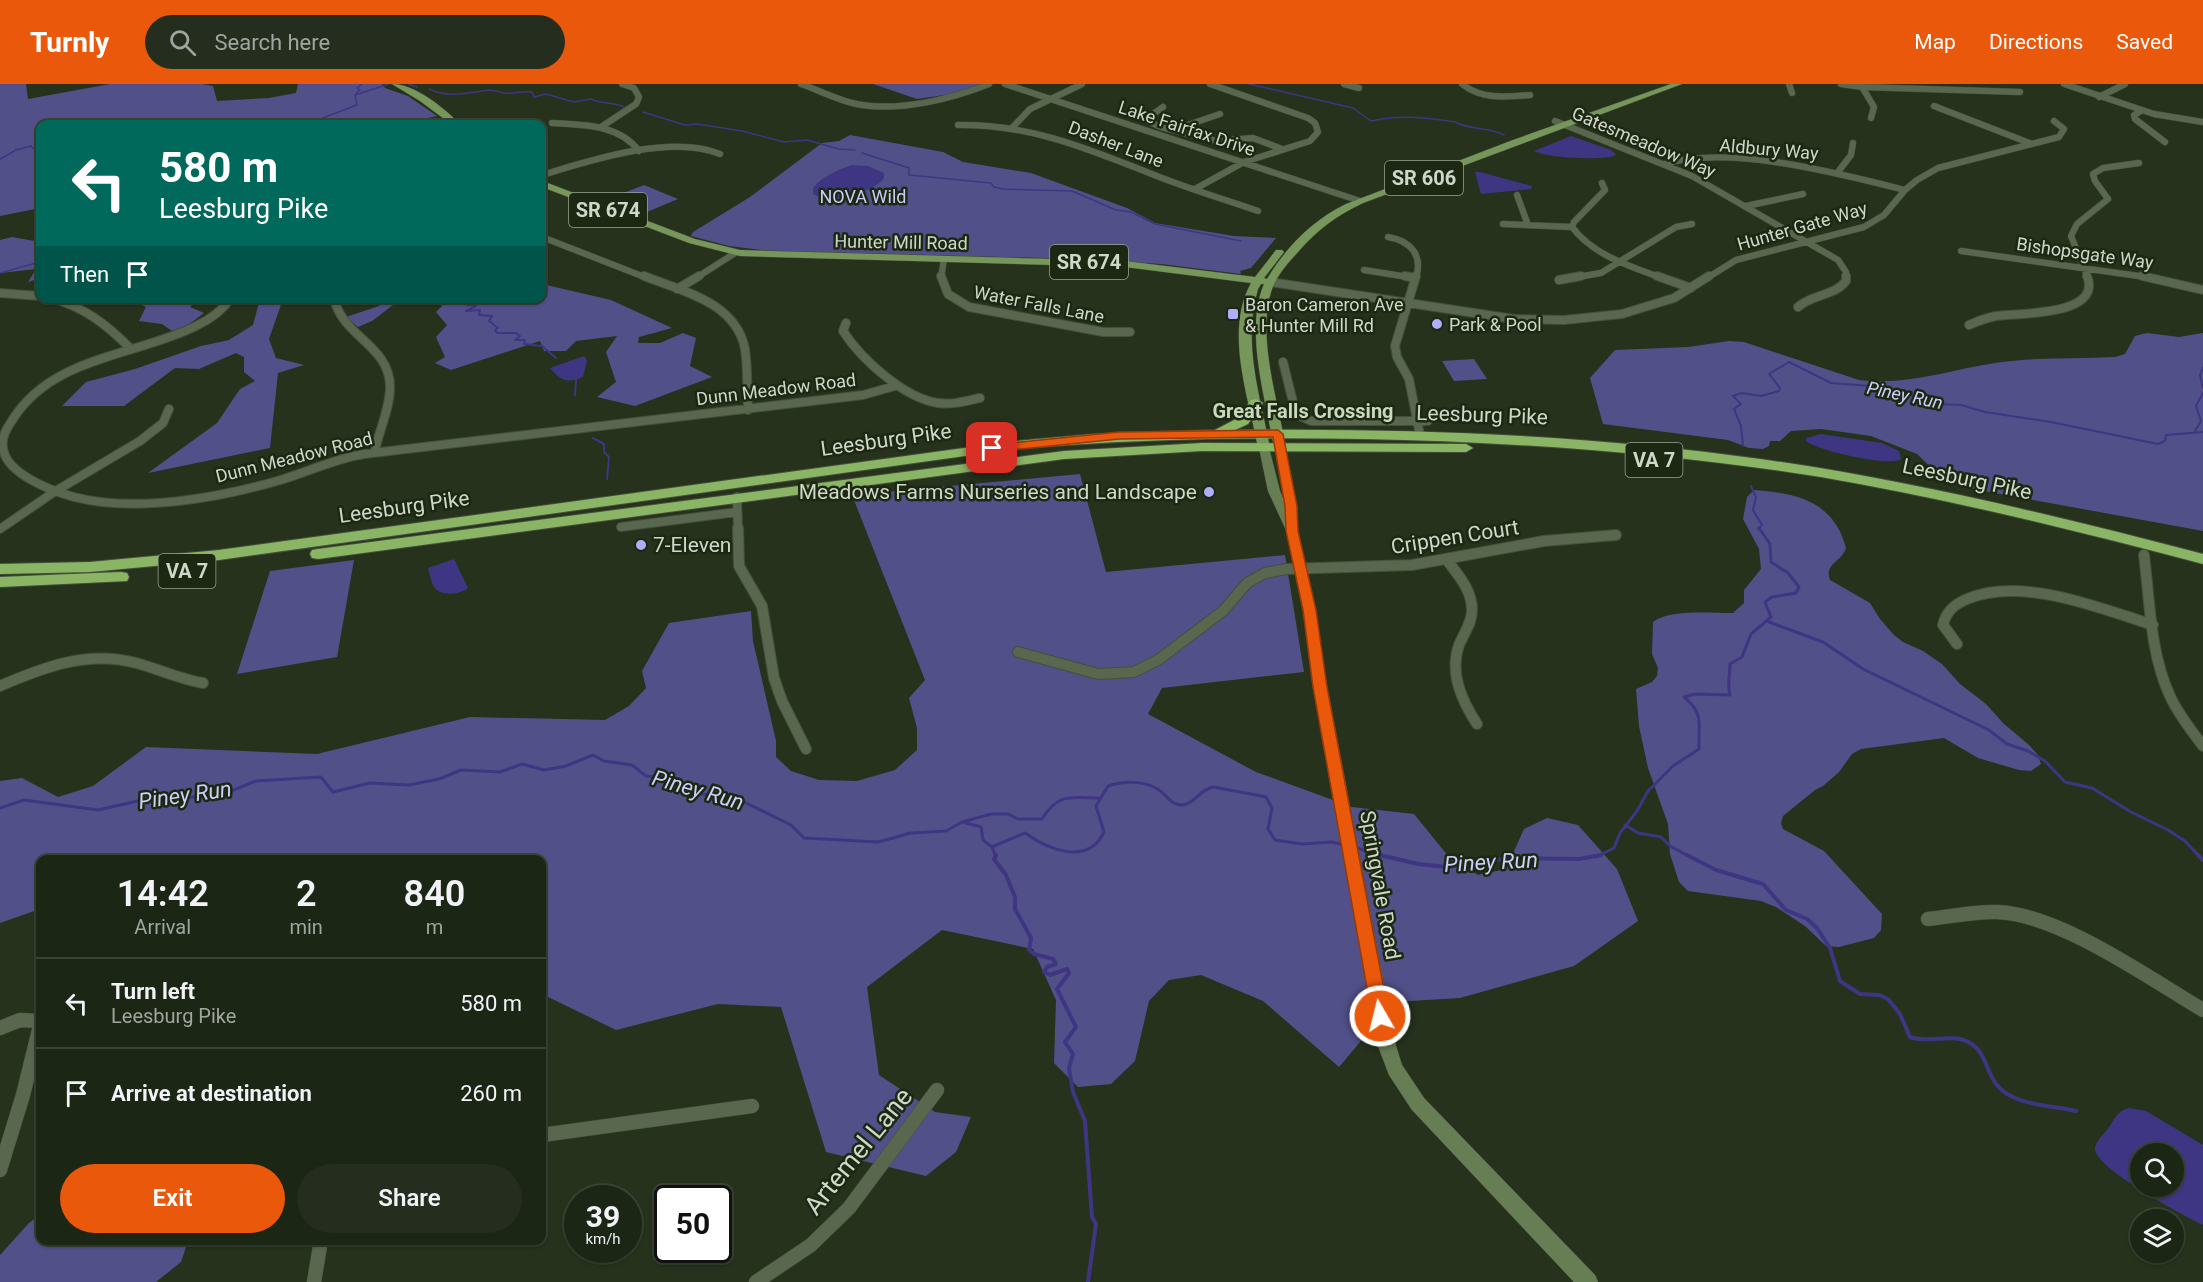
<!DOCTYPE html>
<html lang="en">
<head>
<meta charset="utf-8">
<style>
  body { margin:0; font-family:Roboto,sans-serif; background:#252e1e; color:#f1f3f6; height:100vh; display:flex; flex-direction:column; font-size:22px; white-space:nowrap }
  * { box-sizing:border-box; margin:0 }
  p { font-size:20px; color:#a0a5a0 }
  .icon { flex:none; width:33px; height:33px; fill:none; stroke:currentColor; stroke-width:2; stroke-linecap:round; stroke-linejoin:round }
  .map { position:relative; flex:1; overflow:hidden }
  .side { position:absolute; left:36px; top:771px; width:510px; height:390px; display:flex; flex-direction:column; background:#1c2615; border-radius:12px; box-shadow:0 2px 4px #0004,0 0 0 2px #3a4334 }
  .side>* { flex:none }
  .banner { position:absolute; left:36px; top:36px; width:510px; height:183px; border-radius:12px; box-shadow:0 2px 4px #0004,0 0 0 2px #3a4334; background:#00695c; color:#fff; overflow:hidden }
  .controls { position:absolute; left:2130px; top:1059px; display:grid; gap:12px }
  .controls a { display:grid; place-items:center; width:54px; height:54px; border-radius:50%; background:#1c2615; box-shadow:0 2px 4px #0004,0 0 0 2px #3a4334; font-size:30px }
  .speed { position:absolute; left:564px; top:1101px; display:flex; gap:12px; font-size:30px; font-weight:700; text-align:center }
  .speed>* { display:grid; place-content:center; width:78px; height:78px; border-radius:50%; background:#1c2615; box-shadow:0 2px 4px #0004,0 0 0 2px #3a4334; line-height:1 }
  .speed small { font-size:15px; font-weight:400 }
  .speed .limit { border:3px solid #111; border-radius:9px; background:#fff; color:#111 }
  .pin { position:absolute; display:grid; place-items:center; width:51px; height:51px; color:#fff; margin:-26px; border-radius:12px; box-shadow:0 3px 9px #0006 }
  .me { position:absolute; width:66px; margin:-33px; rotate:352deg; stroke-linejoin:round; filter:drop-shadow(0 0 4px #0008) }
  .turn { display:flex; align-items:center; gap:21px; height:126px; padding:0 24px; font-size:27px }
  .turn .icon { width:78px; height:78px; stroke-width:2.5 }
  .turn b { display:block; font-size:42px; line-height:51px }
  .then { display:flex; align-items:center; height:57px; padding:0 24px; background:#0003; gap:12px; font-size:22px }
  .eta { display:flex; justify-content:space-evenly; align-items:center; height:102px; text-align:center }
  .eta b { font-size:36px; font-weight:600; line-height:42px }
  .cta { display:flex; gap:12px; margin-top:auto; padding:12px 24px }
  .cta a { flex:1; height:69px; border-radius:36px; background:#ea580c; color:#fff; font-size:24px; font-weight:600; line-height:69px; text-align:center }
  .cta a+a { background:#252e1e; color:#f1f3f6 }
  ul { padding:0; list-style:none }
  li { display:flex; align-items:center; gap:18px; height:90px; padding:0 24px; border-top:2px solid #3a4334 }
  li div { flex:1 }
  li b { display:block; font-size:22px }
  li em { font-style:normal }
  header { display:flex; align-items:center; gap:36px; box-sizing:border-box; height:84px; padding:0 30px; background:#ea580c; color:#fff }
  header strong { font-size:28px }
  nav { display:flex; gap:33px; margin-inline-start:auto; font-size:21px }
  .search { width:420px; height:54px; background:#252e1e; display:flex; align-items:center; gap:15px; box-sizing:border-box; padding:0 21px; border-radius:33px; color:#a0a5a0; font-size:22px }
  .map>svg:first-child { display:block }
</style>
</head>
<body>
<header>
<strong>Turnly</strong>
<div class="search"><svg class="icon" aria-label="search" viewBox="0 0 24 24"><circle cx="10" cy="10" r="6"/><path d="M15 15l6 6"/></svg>Search here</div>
<nav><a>Map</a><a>Directions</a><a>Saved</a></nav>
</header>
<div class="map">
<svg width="2203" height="1198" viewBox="0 0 2203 1198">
  <rect width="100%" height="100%" fill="#26321c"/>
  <path fill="#525089" d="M0 0H26L28 15 110 0H202L213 2 217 17 269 14 296 9 298 0H382L385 4 408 12 437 32 419 36 418 40H40V124L0 132Z
    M873 0H983L958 9 917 15Z
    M850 51 943 68 963 78 1031 89 1127 124 1155 139 1234 152 1276 154 1251 184 1240 187 1241 190 1161 180 1080 175 771 167 729 162 691 152 693 148 750 113 822 59 839 57Z
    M644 101 678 115 635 133 598 119Z
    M12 153 40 158V194L28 198 36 185 0 189V156Z
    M542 200 611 216 672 244 639 253 638 259H660L683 249 696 254 690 282 712 293 635 322 597 313 616 298 606 268 617 252 576 257 566 267H544L540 257 451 286 435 279 445 273 436 253 447 241 436 228 442 222 437 215 542 214Z
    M130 215H198L190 223 204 229 188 241 172 247 162 240 139 237 146 223Z
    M260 215H283L269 255 276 274 304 281 278 289 270 364 148 389 217 339 240 305 255 297 244 288V273L236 269 199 285 175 284 124 322H62L86 298 135 285 201 262 229 256 253 241Z
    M385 215H401L372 237 358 243 346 233 379 222Z
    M2147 249 2179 253 2203 249V447L1962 403 1941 393 1917 370 1871 352 1821 345 1791 347 1780 357H1770L1769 362 1763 365 1749 364 1728 356 1603 340 1590 294 1615 266 1688 263 1729 257 1744 258 1859 296C1906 302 1949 286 1995 279 2034 273 2075 275 2115 273L2125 270 2135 252Z
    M1474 275 1487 295 1454 297 1442 277Z
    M1080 390 1106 488 1285 471 1304 588 1162 604 1148 630 1256 688 1352 723 1414 730 1449 773 1478 791 1506 785 1524 745 1547 734 1578 741 1617 785 1638 837 1574 882 1460 914 1394 918 1339 983 1263 917 1201 891 1169 896 1149 917 1135 977 1111 1000 1078 1003 1054 979 1056 916 1033 865 942 846 867 903 879 991 935 1028 971 1033 956 1068 926 1092 826 1068 781 923 718 920 616 946 542 910V776H254V771L226 770 201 776H40V825L0 839V697L22 694 58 713 93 702 146 663 317 670 470 633 605 636 629 622 646 604 642 587 669 539 751 527 753 557 776 657V673L791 687 819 696 857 697 895 686 917 666V644L909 614 925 596 852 411Z
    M1754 406C1798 409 1834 418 1846 464 1842 478 1824 479 1830 496L1870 519 1880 535 1894 551 1903 558 1923 567 1942 580 1960 600 1986 620 2003 639 2029 661 2038 671 2041 680 2031 687 2019 686 1978 674 1944 654 1861 665 1852 670 1839 688 1823 702 1815 706 1783 732 1781 739 1783 745 1824 767 1882 830 1881 846 1874 854 1839 863 1826 862 1805 842 1776 823 1761 817 1688 807 1679 798 1670 770 1668 740 1648 684 1639 642 1636 605 1652 598 1657 592 1658 584 1652 570 1653 538C1669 525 1712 529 1733 529L1744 519V506L1761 485 1759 465 1743 435 1747 413Z
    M354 476 337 573 237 590 270 487Z
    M40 1131V1156L188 1157 181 1178 156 1198H0V1171L29 1139Z"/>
  <path fill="#3f3683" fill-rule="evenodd" d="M1571 52 1611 66 1616 71C1604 77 1546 74 1534 67Z
    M852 81 868 82 884 89V94C874 109 828 120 813 110V104C821 93 839 85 852 81Z
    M1480 88 1532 102 1531 105 1481 110 1475 88Z
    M584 272 587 276 583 293C567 300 560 296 550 284Z
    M1821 350 1882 359 1899 367 1901 375C1890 383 1818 367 1806 357V354Z
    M454 475 468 504C462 510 441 513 435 504 431 499 430 490 428 484Z
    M2129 1024 2146 1027 2203 1061V1141C2183 1131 2096 1085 2095 1065 2095 1058 2103 1051 2107 1046 2114 1037 2117 1026 2129 1024ZM2140 1070H2174V1102H2140Z"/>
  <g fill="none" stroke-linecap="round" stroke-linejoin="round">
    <path stroke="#3f3683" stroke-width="1.5" d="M408 0 417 3
      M1249 0 1353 24 1371 37C1400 30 1426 34 1455 38 1469 46 1488 43 1504 51
      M429 5C449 15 471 8 490 6 495 6 499 8 504 9 510 10 524 7 532 8L534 13 546 10 574 18 591 15C600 20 613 18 624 23
      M356 9 360 6 357 4 362 0
      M643 28 685 41 697 40 742 47 784 58 807 56 839 65 855 66
      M307 40 357 21 355 11 389 0
      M862 69 909 84V91L991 99 994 103 1003 105 1072 107 1116 126 1131 128 1155 140 1241 157
      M0 75 16 66 31 62 40 71
      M0 189 36 179 35 176 40 175"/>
    <path stroke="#3f3683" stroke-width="2" d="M161 214 166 220
      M470 214 458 219 476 222 466 227 480 226 479 231 492 232 489 237 498 244 495 246 497 249H516L520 252 515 256H525L524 260 542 262 556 274
      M2203 283 2200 291 2203 304
      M574 293 576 296 575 311
      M2195 347 2201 337 2196 322 2203 309
      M593 354 604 360V368L609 373 607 395
      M1743 362 1741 342 1734 325 1741 320 1733 312 1742 309 1761 312 1779 307 1780 304 1769 290 1789 278 1831 299 1871 302 1908 310 1936 320 1961 321 1985 328 2051 338 2158 360 2165 357 2166 351 2203 348
      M1751 402 1756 413 1753 426 1762 441 1758 445"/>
    <path stroke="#3f3683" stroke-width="3" d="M1769 538 1823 558 1863 585 1989 646 2007 660 2028 667 2045 677 2065 698 2092 704 2131 728 2168 746 2185 757 2200 773
      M0 724 24 716 98 726 151 714 180 715 229 708 256 697 321 693 333 708 370 699 409 701 439 695 461 686 500 688 522 680 544 686 566 682 593 671 604 677 632 681 646 692 671 694 694 709 736 714 791 741 804 754 878 758 911 749 946 747 962 738 991 730H1008L1018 735H1042C1059 708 1071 714 1099 714
      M962 738 981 743 983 756 992 763 1025 749C1049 766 1088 782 1104 748L1096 722 1108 702C1123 697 1145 696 1159 706 1167 711 1170 721 1182 721 1195 720 1201 704 1214 703L1266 713 1272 724 1268 745 1275 756 1302 760 1332 758 1345 761
      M1625 741 1638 749 1661 753 1670 762 1690 773
      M992 763 996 773
      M1357 764 1385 773
      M1596 773 1614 764 1620 749 1637 727 1648 707 1673 682 1699 665C1698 641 1705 630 1684 613L1695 610 1730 611C1727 598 1730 592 1730 580L1742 573 1751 550 1771 533 1765 518 1772 513 1796 509 1799 503 1788 489 1771 478 1770 460 1759 444"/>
    <path stroke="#3f3683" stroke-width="4" d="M996 771 994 775 1006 791 1015 813V825L1031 854 1029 866 1034 870 1053 875 1056 880 1047 883 1044 888 1050 891 1067 885 1069 889 1057 905 1076 943 1065 958 1073 970 1069 984 1073 1008 1085 1037 1092 1133 1096 1140 1088 1198
      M1380 771 1418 780 1447 783 1511 774 1579 775 1601 771
      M1687 771 1716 786 1763 800 1786 826 1807 835 1817 844 1830 864 1840 897 1860 910 1879 911 1888 915 1900 930 1910 953C1930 960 1951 948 1970 959 1986 968 1986 988 1997 1001 2013 1022 2052 1021 2076 1027
      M2198 771 2203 776"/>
    <defs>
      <path id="street-far3" d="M801 0C821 7 841 18 862 21 903 27 951 15 989 0
        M1005 0 1360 117
        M1344 0 1359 4
        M1462 0C1482 16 1506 13 1530 11
        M1789 0 1792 9
        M1841 0 1862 3 2020 8
        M2064 0 2154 30 2203 38
        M1862 3 1874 23 1871 34
        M2099 13 2125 0
        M1934 22 2032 60
        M1163 23 1145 36 1161 43 1216 57 1253 54 1282 65
        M2141 27 2134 31 2135 35 2165 58
        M1555 37 1692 92 1838 176 1846 188V194
        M552 39C583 41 619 40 639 67
        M958 41C1034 40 1093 67 1162 94 1193 106 1226 116 1258 127
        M601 43 636 20 639 13 634 4 622 0
        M1011 45 1030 25 1082 0
        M1176 45 1220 30
        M1665 80C1729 60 1841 90 1905 106
        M1838 88 1851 71 1853 59
        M542 91C592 76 670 50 720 70
        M1602 99 1605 106 1574 138 1572 143C1593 171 1629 182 1662 194
        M1195 105 1244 78 1310 57 1318 48 1315 39 1308 34 1210 0
        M1517 111 1528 141
        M1746 122 1803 110
        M1503 140 1572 143
        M542 153 647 194
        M1388 153C1411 157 1423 171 1416 194
        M1961 167 2153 194
        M1364 186 1414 194
        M696 194 735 169
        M941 194 944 175
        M1572 194 1601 189 1676 143 1692 140
        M1707 194 1736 176 1864 143 1884 131 1905 106 1917 96 1938 84 2059 53 2064 45 2054 37
        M2088 194 2071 152 2077 140 2108 115 2095 97 2093 90 2103 84 2139 79"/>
      <path id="street-far2" d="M644 192C682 207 736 218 745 265 748 285 747 306 748 326
        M941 192 948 210 969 223 1103 248H1130
        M1405 192 1415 194
        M1416 192 1395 262 1397 273 1409 295 1420 351
        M1657 192 1691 204
        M2142 192 2203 206
        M1559 196 1581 192
        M1270 198 1514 235 1564 236 1622 230 1674 214 1709 192
        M677 205 699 192
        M0 209 40 212
        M51 214C84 223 106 240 130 264
        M231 214C222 227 211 235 196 242 136 272 53 272 13 335 7 344 1 353 3 364 6 390 52 407 74 413 135 429 218 414 277 397 306 389 333 375 364 370L863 311 895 302
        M334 214C342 253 390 261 390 303 390 325 379 346 375 367
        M1798 223C1812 210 1835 212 1846 197V192
        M846 239 843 247C861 275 904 314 938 319 953 321 966 317 980 314
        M1969 241C1978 237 1986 234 1996 232 2019 229 2103 232 2087 192
        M1283 278 1296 330 1311 337H1428
        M737 413 738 445
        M621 443 737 428
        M0 445 54 408 140 357 163 339 169 325"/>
      <path id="street-far1" d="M738 444 739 482 762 522 774 594 782 617 806 665
        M2144 471C2150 518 2150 569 2170 612 2178 630 2191 646 2203 662
        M1447 476C1458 491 1472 506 1472 526 1472 539 1464 549 1459 561 1449 589 1462 617 1477 640
        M1957 560 1943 541C1946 527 1955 520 1967 515 2022 492 2099 524 2153 541
        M1018 568 1098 590 1134 588 1158 576 1223 527 1247 499 1265 489 1286 485 1412 481 1544 457 1616 451
        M0 602C44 583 88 566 136 579 159 585 179 595 203 599"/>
      <path id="street" d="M1928 835C1950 833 1974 827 1997 828 2059 830 2149 894 2203 926
        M0 944 20 936 38 937 40 942 23 1011 0 1086
        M542 1051 752 1022
        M314 1198 321 1156
        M756 1198 811 1161 849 1124 937 1006"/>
      <path id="secondary" d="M1264 361 1269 364 1280 407 1284 417 1275 364 1280 361 1285 364 1297 422 1298 447 1315 526 1327 603 1396 962 1402 981 1424 1014 1595 1191 1598 1198H1574L1412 1026 1389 991 1378 962 1313 603 1303 526 1286 446 1268 407 1259 364Z"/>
      <path id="primary" d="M392 0C415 0 444 24 460 40H451L420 17Z
        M1671 0H1682L1363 119C1337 131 1317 146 1298 168 1288 179 1277 191 1272 205 1256 251 1278 317 1286 364L1280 368 1274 364C1266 316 1244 247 1264 200H1261L1258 205C1242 259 1260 311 1270 364L1264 368 1258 364C1249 313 1224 248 1251 199L1125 183 740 172 689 159 542 103V97L545 98 695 155 740 166 1125 177 1255 193 1276 166H1282L1284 168 1264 194 1267 195C1286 163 1313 136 1346 120L1513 56Z"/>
      <path id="highway" d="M1256 315 1263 319 1248 340 1235 346C1410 344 1587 351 1760 375 1910 396 2057 432 2203 470V480C2077 447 1950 415 1821 393 1670 369 1517 358 1364 355 1248 353 1131 355 1015 365L219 476 90 488 0 490V480L90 478 219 466 1015 357 1095 350 1215 346 1238 334 1251 316Z
        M1202 359 1466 360 1473 364 1466 368 1202 367 1064 375 318 475 312 474 310 470 312 466 318 465 1064 367Z
        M121 488 127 489 129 493 127 497 0 503V493Z"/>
    </defs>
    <use href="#street-far3" stroke="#454f3c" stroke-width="7"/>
    <use href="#street-far2" stroke="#454f3c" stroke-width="10"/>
    <use href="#street-far1" stroke="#454f3c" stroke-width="12"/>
    <use href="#street" stroke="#454f3c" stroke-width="15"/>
    <use href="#secondary" stroke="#454f3c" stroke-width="1"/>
    <use href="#primary" stroke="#454f3c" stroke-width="1"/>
    <use href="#highway" stroke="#454f3c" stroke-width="2"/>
    <use href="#street-far3" stroke="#58674d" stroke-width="6"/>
    <use href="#street-far2" stroke="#58674d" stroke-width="8"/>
    <use href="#street-far1" stroke="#58674d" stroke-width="10"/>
    <use href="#street" stroke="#58674d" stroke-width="14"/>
    <use href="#secondary" fill="#677e54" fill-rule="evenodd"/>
    <use href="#primary" fill="#76965b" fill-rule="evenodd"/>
    <use href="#highway" fill="#8ab565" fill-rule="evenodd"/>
  </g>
  <path fill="#ea580c" stroke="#983908" stroke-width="1.5" d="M1278 346 1283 350 1297 422 1298 447 1316 526 1327 603 1389 932 1387 937 1380 940 1374 937 1372 932 1313 603 1303 526 1286 447 1285 422 1273 353 1119 355 992 368 987 364 992 361 1119 348Z"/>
  <g fill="#afaefa" stroke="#1c2812" stroke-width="2">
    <rect x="1227" y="224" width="12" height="12" rx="3"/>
    <circle cx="1437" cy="240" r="6"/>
    <circle cx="1209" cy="408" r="6"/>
    <circle cx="641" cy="461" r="6"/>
  </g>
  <g text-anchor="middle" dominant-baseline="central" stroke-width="5" stroke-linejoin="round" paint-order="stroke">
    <g font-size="18" fill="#cfd7c9" stroke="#1c2812">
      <text transform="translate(1187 44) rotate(18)">Lake Fairfax Drive</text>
      <text transform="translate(1644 58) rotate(23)">Gatesmeadow Way</text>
      <text transform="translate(1116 60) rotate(21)">Dasher Lane</text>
      <text transform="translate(1769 65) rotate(5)">Aldbury Way</text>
      <text transform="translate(1802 142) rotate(-16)">Hunter Gate Way</text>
      <text transform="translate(901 158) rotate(1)">Hunter Mill Road</text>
      <text transform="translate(2085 169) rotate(8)">Bishopsgate Way</text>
      <text transform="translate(1039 220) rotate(11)">Water Falls Lane</text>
      <text transform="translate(776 305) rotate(-7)">Dunn Meadow Road</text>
      <text transform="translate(294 373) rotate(-14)">Dunn Meadow Road</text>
    </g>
    <g font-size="18" fill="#cbccf8" stroke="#1c2812">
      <text x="863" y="112">NOVA Wild</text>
    </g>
    <g font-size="18" fill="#cfd7c9" stroke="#1c2812" text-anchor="start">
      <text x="1245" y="220">Baron Cameron Ave<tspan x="1245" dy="21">&amp; Hunter Mill Rd</tspan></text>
      <text x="1449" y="240">Park &amp; Pool</text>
    </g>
    <g font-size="18" font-style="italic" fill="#cdcefa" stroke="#1c2812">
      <text transform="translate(1905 311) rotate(12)">Piney Run</text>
    </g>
    <g fill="#1c2812" stroke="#99a292" stroke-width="1.5">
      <rect x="1385" y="77" width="78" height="34" rx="4.5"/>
      <rect x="569" y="109" width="78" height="34" rx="4.5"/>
      <rect x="1050" y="161" width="78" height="34" rx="4.5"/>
      <rect x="1625.5" y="359" width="57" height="34" rx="4.5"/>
      <rect x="158.5" y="470" width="57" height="34" rx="4.5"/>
    </g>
    <g font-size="20" font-weight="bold" fill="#cfd7c9">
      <text x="1424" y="94">SR 606</text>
      <text x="608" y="126">SR 674</text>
      <text x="1089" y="178">SR 674</text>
      <text x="1654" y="376">VA 7</text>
      <text x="187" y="487">VA 7</text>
    </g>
    <g font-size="20" font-weight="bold" fill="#c9d9bd" stroke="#1c2812">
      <text x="1303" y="327">Great Falls Crossing</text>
    </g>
    <g font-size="21" fill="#cfd7c9" stroke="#1c2812">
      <text transform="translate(1482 331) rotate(2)">Leesburg Pike</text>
      <text transform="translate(886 356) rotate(-8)">Leesburg Pike</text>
      <text transform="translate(1967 395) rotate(12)">Leesburg Pike</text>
      <text transform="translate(404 423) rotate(-8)">Leesburg Pike</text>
      <text transform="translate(1455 453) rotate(-9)">Crippen Court</text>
      <text transform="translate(1380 801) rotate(80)">Springvale Road</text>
    </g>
    <g font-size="21" fill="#cfd7c9" stroke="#1c2812" text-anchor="end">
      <text x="1197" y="408">Meadows Farms Nurseries and Landscape</text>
      <text x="653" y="461" text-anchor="start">7-Eleven</text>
    </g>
    <g font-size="22" font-style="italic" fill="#cdcefa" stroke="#1c2812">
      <text transform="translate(698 706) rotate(16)">Piney Run</text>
      <text transform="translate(185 711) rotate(-8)">Piney Run</text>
      <text transform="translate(1491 778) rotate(-3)">Piney Run</text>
    </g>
    <g font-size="26" fill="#cfd7c9" stroke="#1c2812">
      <text transform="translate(858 1067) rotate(-51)">Artemel Lane</text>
    </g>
  </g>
</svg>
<div class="controls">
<a><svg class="icon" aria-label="search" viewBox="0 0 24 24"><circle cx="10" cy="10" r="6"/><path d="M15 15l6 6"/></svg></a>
<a><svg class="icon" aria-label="layers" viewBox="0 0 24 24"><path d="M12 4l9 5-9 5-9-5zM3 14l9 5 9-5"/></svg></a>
</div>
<div class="speed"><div>39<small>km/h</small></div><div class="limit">50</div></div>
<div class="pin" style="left:992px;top:364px;background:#d93025"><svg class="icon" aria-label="arrive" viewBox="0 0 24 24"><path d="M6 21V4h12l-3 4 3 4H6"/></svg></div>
<svg class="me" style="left:1380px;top:932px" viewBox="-20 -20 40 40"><circle r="17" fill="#ea580c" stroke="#fff" stroke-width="3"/><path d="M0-11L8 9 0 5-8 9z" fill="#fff"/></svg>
<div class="banner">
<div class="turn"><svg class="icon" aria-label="left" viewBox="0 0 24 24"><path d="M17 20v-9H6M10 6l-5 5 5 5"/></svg><div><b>580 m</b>Leesburg Pike</div></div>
<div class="then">Then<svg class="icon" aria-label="arrive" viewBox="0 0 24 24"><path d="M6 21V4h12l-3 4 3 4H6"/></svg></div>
</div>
<section class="side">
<div class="eta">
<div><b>14:42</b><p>Arrival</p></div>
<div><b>2</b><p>min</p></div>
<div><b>840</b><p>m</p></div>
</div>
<ul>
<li><svg class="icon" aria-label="left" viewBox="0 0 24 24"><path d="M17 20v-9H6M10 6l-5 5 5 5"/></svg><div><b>Turn left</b><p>Leesburg Pike</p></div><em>580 m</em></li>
<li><svg class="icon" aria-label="arrive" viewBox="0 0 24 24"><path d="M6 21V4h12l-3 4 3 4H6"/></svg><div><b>Arrive at destination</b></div><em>260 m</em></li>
</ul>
<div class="cta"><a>Exit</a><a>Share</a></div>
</section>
</div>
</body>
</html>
